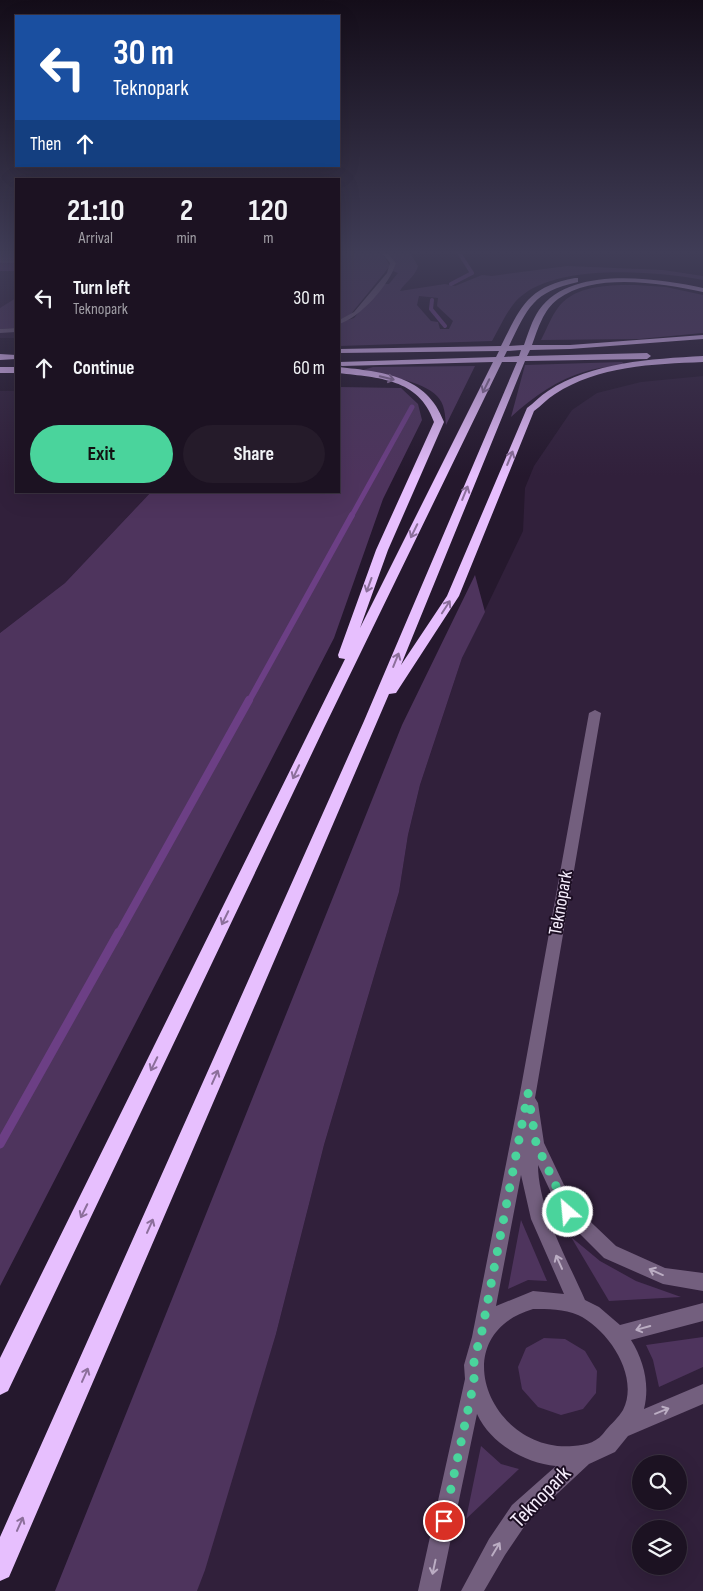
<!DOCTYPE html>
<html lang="en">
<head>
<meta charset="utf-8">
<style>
  body { margin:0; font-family:"Sofia Sans Condensed",sans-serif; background:#251b2a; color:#f1f3f6; height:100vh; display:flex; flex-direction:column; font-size:19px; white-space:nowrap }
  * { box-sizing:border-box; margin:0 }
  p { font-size:16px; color:#a09ea5 }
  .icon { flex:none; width:28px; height:28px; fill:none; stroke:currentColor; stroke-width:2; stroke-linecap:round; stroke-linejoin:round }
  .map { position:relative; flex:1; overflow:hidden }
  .side { position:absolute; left:15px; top:178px; width:325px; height:315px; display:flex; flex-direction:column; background:#1c1222; border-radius:0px; box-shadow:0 5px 20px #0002,0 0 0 1px #3a3240 }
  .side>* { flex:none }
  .banner { position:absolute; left:15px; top:15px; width:325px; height:152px; border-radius:0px; box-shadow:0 5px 20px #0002,0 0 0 1px #3a3240; background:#1a4fa0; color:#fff; overflow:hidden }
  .buttons { position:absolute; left:632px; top:1455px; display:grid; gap:10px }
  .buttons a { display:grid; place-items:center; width:55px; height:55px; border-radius:50%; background:#1c1222; box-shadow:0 5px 20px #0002,0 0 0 1px #3a3240; font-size:25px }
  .pin { position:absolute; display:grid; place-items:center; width:42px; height:42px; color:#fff; margin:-21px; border:2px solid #fff; border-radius:50%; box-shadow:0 1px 5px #0007 }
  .me { position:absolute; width:55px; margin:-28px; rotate:333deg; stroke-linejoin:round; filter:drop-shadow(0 0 4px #0008) }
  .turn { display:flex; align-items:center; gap:18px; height:105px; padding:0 15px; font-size:22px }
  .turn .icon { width:65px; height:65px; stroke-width:2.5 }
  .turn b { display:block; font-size:35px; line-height:42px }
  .then { display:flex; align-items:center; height:48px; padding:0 15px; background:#0003; gap:10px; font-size:19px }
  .eta { display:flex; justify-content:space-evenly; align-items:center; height:85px; text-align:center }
  .eta b { font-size:30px; font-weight:700; line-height:35px }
  .action { display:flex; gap:10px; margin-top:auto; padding:10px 15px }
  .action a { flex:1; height:58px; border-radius:30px; background:#4ad49c; color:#111; font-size:20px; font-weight:700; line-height:58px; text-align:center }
  .action a+a { background:#251b2a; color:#f1f3f6 }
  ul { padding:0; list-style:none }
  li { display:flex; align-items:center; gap:15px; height:70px; padding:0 15px }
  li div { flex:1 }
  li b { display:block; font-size:19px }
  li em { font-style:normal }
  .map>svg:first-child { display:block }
</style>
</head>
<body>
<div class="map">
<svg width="703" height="1591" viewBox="0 0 703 1591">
  <rect width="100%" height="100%" fill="#25182d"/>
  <path fill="#31203b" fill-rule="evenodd" d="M0 253H16V338H0Z
    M703 376V1591H197L276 1334 324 1145 399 892 408 835 420 785 462 658 523 531 525 488 534 466 572 410 597 393 641 382ZM641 1464H679V1501H641ZM641 1529H679V1566H641Z
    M0 391H16V491H152L65 583 0 633Z"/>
  <path fill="#4e345d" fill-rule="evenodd" d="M339 253H382L390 266 351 314 339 320Z
    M389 253H410L418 266C416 276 404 283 400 291L445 284 455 286 482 275 492 276 567 266 663 270 703 276V280C657 271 563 264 524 294 509 304 501 326 492 341L339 346V323L354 318 383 284H389L398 273 393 271 396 263ZM419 296 438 298 437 306 453 321 449 329H440L438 322 431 321 417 305Z
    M635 285 666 287 703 295V333L639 339 541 340C547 329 553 311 563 302 581 285 611 285 635 285Z
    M16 298V328L0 329V308Z
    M622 362 625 365C613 367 599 367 587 371 558 379 533 397 511 417L525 365Z
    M475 366 446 425C445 415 445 404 437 396 423 381 383 375 363 370L373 367Z
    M339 387 401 388 418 404 422 420 383 499 334 638 0 1286V633L65 583 152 491H339Z
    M475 575 485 612 462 658 420 785 408 835 399 892 324 1145 276 1334 205 1570 197 1591H55L402 725Z
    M521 1220 547 1281 528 1280 508 1289Z
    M571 1237 600 1261 636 1281 681 1297 609 1301Z
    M703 1337V1367L659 1387 653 1360 646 1345Z
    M544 1338 565 1339 585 1351 597 1371 596 1393 583 1409 561 1415 538 1407 522 1389 518 1367 526 1348Z
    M481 1446 501 1464 519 1469 466 1519Z"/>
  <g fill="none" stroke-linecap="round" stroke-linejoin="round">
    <path stroke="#6c3f85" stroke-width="4" d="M451 284 472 273 459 253
      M432 300 431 309 445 326"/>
    <path stroke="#6c3f85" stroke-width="5" d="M351 517 412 407"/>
    <path stroke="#6c3f85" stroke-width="6" d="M249 701 352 515"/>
    <path stroke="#6c3f85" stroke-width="8" d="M119 933 249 700"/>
    <path stroke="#6c3f85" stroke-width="9" d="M0 1144 119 932"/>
    <path fill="#735f7e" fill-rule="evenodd" d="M382 253H388L396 263C390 284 360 318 339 324V320L354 312 387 273 390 263Z
      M16 328V332L0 333V329Z
      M595 710 601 713 535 1098 538 1103 544 1143 574 1206 616 1246 665 1268 703 1273V1291L663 1284 604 1258 562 1216 538 1165C538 1208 568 1261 585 1300L599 1307 620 1325 703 1303V1321L631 1340C644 1361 650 1385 644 1409L703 1384V1404L628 1436 615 1452 589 1464 528 1521 505 1555 484 1591H461L489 1539 512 1505 556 1466C525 1463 491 1444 477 1414L440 1591H418L465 1379 464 1365 472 1337 520 1093 589 713ZM521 1175 531 1219 564 1294 533 1291 496 1306ZM533 1309C548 1309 564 1309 578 1315 608 1329 640 1376 623 1410 619 1417 611 1424 606 1430 598 1442 587 1445 573 1446 491 1453 442 1336 533 1309Z"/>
    <path fill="#e7bffe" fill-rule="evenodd" d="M575 278H578V282C533 292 528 307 509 346L524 345C528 334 532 320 539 310 570 265 658 278 703 288V292C662 283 594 272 558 299 543 310 538 329 532 345H570L703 335V339L570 349 530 350 527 356 647 353 651 356 647 359 525 361 401 665 447 596 527 408C534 403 540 396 548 391 592 362 651 359 703 356V362C653 364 598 366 555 394 547 399 541 406 534 411L459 596 396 693 389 694 9 1577 0 1581V1537L364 721 517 362H502L324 728 8 1391 0 1395V1358L345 659 339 658 338 655 376 550 434 422C419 378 378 378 339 373V367C382 372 427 375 444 422L388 550 360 628 493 362 342 366 339 365V362L496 357 499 351 339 353V349L501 346C521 306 528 287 575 278ZM521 350 519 356 504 357 507 351Z
      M0 354 16 355V359L0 360Z
      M0 367H16V373H0Z"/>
  </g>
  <path fill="#5d3273" d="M0 253H16V271H0Z"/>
  <path fill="#6e4682" stroke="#836095" d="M0 253H16V262H0Z"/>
  <defs><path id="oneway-shaft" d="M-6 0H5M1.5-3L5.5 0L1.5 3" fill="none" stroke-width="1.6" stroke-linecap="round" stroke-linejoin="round" transform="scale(1.25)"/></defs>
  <g stroke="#8c6f9b">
    <use href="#oneway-shaft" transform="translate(387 378) rotate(14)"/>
    <use href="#oneway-shaft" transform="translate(486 386) rotate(116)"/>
    <use href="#oneway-shaft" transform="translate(510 458) rotate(-68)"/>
    <use href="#oneway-shaft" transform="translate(465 493) rotate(-68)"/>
    <use href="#oneway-shaft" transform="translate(414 531) rotate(116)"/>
    <use href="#oneway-shaft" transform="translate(369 585) rotate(110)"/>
    <use href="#oneway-shaft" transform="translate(446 607) rotate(-57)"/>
    <use href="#oneway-shaft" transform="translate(396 660) rotate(-68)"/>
    <use href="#oneway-shaft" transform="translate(296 772) rotate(115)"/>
    <use href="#oneway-shaft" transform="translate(225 918) rotate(116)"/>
    <use href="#oneway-shaft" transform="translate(154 1064) rotate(116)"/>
    <use href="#oneway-shaft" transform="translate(215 1077) rotate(-66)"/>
    <use href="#oneway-shaft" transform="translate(84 1211) rotate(116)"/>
    <use href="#oneway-shaft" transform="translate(150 1226) rotate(-66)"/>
    <use href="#oneway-shaft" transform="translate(85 1375) rotate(-66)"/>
    <use href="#oneway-shaft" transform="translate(20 1524) rotate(-66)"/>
  </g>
  <g stroke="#bbadc3">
    <use href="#oneway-shaft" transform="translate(559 1262) rotate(-114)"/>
    <use href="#oneway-shaft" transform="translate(656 1272) rotate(-156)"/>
    <use href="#oneway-shaft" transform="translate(643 1328) rotate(165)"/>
    <use href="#oneway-shaft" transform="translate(662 1411) rotate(-22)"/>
    <use href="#oneway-shaft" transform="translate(496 1549) rotate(-59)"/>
    <use href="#oneway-shaft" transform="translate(434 1567) rotate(102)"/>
  </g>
  <linearGradient id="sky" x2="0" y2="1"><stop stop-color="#140d19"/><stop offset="0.53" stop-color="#403d57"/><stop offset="1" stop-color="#403d57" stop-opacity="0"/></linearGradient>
  <rect width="703" height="476" fill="url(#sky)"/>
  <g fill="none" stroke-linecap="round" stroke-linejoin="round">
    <path stroke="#4ad49c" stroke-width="9" stroke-dasharray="0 16.2" d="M444 1521 474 1382V1358L481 1336 528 1093 536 1143 568 1212"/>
  </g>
  <g text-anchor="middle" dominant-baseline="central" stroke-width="4" stroke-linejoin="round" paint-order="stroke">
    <g font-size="19" fill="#f6edfc" stroke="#1c0e23">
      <text transform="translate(561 903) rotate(-80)">Teknopark</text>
    </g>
    <g font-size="22" fill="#f6edfc" stroke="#1c0e23">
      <text transform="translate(541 1497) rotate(-46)">Teknopark</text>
    </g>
  </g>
</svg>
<div class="buttons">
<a><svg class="icon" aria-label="search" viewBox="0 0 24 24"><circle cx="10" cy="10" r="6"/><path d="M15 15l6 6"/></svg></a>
<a><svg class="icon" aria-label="layers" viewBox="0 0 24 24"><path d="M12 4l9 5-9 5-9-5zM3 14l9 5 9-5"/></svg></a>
</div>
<div class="pin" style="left:444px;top:1521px;background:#d93025"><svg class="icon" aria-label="arrive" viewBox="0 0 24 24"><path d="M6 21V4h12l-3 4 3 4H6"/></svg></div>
<svg class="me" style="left:568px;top:1212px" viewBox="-20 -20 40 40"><circle r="17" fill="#4ad49c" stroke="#fff" stroke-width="3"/><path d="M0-11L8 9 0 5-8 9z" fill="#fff"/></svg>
<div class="banner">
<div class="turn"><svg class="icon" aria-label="left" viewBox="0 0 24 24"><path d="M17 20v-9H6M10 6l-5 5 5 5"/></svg><div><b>30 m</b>Teknopark</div></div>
<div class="then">Then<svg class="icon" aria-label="ahead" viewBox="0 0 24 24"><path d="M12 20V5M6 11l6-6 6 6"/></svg></div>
</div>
<section class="side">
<div class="eta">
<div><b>21:10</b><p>Arrival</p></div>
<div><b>2</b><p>min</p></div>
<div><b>120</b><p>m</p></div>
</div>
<ul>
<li><svg class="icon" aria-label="left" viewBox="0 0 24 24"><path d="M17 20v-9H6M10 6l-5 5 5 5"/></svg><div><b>Turn left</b><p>Teknopark</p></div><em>30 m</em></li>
<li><svg class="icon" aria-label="ahead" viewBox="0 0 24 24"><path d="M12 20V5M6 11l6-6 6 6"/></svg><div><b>Continue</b></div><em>60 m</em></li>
</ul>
<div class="action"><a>Exit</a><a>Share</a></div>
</section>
</div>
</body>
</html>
